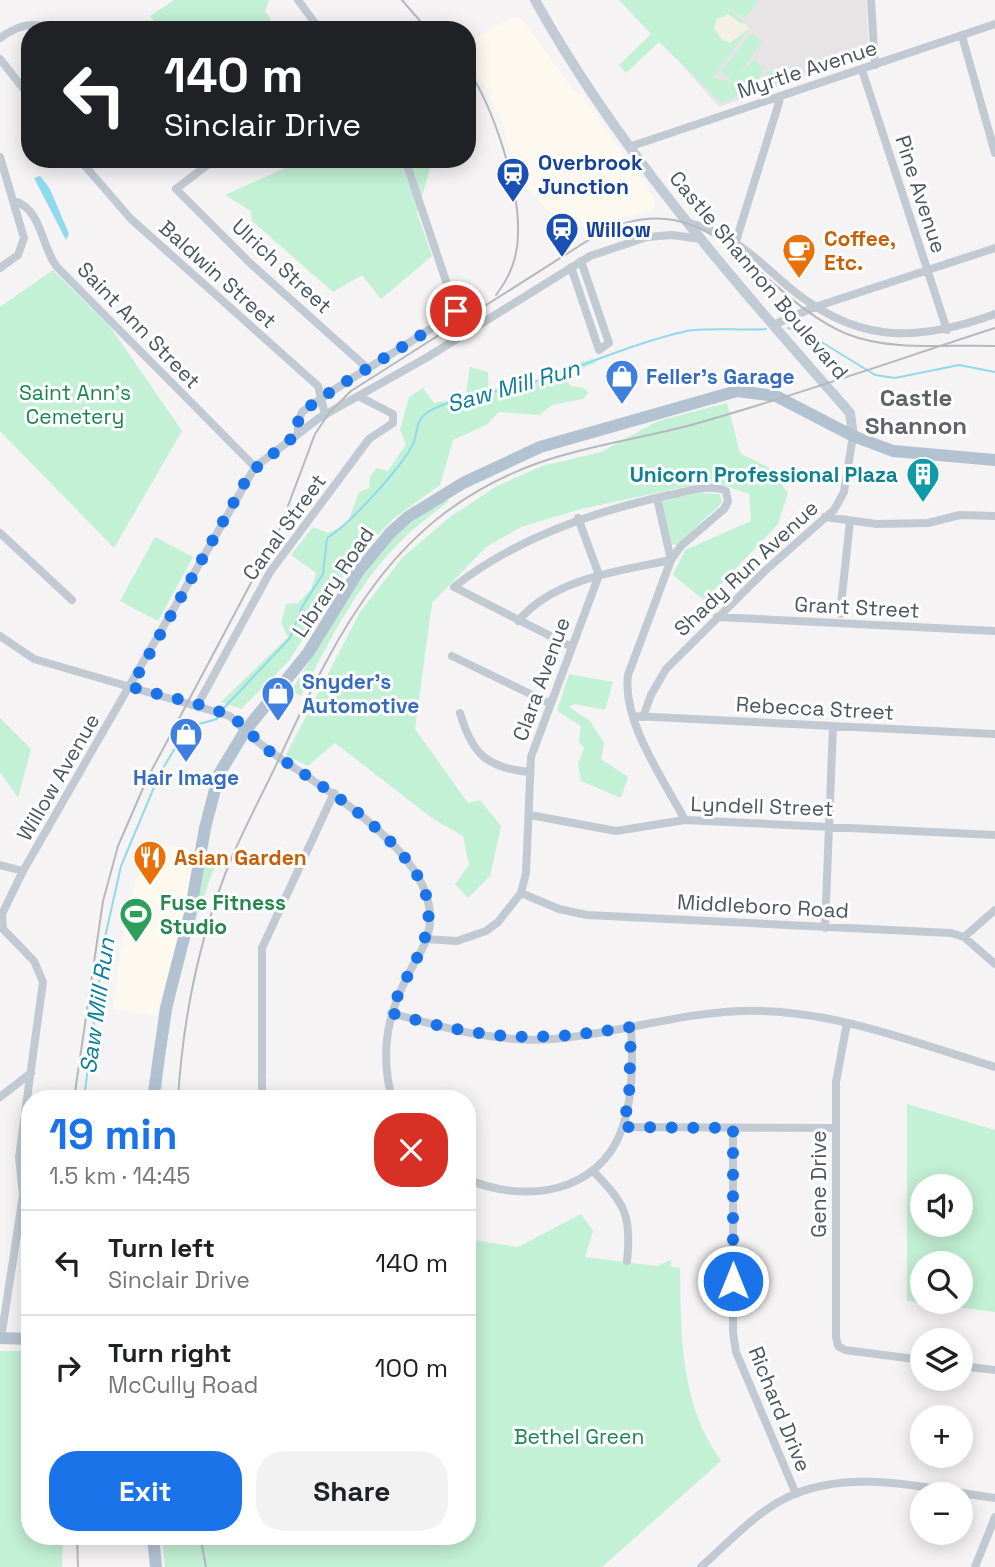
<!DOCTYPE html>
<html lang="en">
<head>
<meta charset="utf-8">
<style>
  body { margin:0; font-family:"Space Grotesk",sans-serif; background:#f2f2f2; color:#202124; height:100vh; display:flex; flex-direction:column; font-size:26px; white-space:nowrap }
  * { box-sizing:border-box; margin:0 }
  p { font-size:23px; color:#757577 }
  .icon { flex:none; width:38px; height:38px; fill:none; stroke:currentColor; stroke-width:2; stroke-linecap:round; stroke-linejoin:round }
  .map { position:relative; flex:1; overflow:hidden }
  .details { position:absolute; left:21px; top:1090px; width:455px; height:455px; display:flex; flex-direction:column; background:#fff; border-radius:28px; box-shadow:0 4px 18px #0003 }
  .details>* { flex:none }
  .top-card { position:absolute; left:21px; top:21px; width:455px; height:147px; border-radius:28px; box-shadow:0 4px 18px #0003; background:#202124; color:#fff; overflow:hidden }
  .controls { position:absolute; left:910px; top:1174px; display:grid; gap:14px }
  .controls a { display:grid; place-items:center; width:63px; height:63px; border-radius:50%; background:#fff; box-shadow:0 4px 18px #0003; font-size:35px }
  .pin { position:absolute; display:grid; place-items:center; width:60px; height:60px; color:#fff; margin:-30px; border:4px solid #fff; border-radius:50%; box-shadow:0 2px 7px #0007 }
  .me { position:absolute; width:77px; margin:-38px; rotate:0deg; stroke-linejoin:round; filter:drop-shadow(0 0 5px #0008) }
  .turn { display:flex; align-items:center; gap:24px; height:147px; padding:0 28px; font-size:32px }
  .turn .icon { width:91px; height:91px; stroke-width:2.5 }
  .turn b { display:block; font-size:49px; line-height:60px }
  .round { display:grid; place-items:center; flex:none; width:74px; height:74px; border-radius:28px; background:#f2f2f2 }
  .overview { display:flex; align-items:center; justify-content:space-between; height:119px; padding:0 28px }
  h1 { font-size:42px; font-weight:800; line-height:52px; color:#1a73e8 }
  .action { display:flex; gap:14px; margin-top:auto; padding:14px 28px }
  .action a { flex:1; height:80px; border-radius:28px; background:#1a73e8; color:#fff; font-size:28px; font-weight:800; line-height:80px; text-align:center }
  .action a+a { background:#f2f2f2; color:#202124 }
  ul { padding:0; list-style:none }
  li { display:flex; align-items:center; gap:21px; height:105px; padding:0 28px; border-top:2px solid #e0e0e0 }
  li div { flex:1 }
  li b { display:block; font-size:26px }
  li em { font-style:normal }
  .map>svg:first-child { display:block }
</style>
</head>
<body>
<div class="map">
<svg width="995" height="1567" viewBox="0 0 995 1567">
  <rect width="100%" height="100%" fill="#f5f3f3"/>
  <path fill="#fdf9ef" d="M512 17 522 19 574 91 581 94 655 198 653 210 578 228 546 209 515 172 502 121 467 54V43Z
    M144 840 196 851 181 927 156 1016 113 1009 121 948Z"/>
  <path fill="#e6e4e5" d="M626 0H866L869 54 719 107Z"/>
  <path fill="#c3f1d5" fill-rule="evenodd" d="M174 0H269L265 11 274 24 272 30H163L150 16Z
    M619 0H759L745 18 723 5 747 24 748 29 713 78 734 82 721 72 751 33 762 41 740 74 754 60 763 68 756 87 722 103 659 42 626 73 619 65 651 34Z
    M778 69 794 80 765 89 762 81 768 72Z
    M305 159H433L417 213 432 256 381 299 362 275 333 292 252 221 251 211 225 195Z
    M53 270 111 328 182 431 114 548 0 431V307Z
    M595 358 596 363 566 374 570 386 584 388 588 393 583 399 552 405 539 415 499 412 486 425 453 440 440 485 393 519 352 562 288 662 241 709 221 702 288 637 281 623 286 604 298 603 311 589 316 573 291 555 313 527 328 533 347 524 359 492 369 488 370 477 376 468 388 471 406 444 400 430 409 397 423 388 434 403 465 398 470 367 488 372 489 390 545 381 553 371Z
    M727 403 740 453 768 467 788 493 778 524 705 601 673 575 685 550 751 521 749 494 712 481 581 509 521 527 486 547 432 603 415 729 468 803 480 800 501 826 490 876 468 898 455 884 469 865 463 836 432 818 335 743 308 766 286 755 360 612 403 557 450 517 497 486 542 466 601 452 658 421Z
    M697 493 720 494 722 503 677 545 671 544 661 501Z
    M443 499 449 501C435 512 420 523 407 535 360 579 330 639 301 696L291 691 358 583 391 538Z
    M155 537 193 557 158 621 120 601Z
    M569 674 613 682 605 710 574 704 569 707 590 721 604 743 601 759 628 777 621 798 581 781 578 764 584 748 579 742 581 726 557 711Z
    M0 718 31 749 18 798 0 772Z
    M204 862 216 864C186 938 166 1019 161 1099H157L168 1019Z
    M907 1104 995 1130V1312L907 1301ZM922 1186H961V1225H922ZM922 1264H961V1302H922Z
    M581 1214 593 1231 585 1257 657 1266 671 1260V1267L680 1268C681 1336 680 1404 721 1461L602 1567H165L162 1537 467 1536V1239L518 1247Z
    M0 1351H30V1536L63 1537 62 1567H0Z"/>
  <path fill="#f5f0e5" d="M728 14 740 23 747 24 748 29 730 43 721 39 714 28 717 19Z"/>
  <path fill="#90daee" d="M40 176 50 189 69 234 66 240 34 178Z"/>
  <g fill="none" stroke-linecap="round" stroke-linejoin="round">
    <path stroke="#90daee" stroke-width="2" d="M788 328 815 338 875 375 895 378 959 365 995 372
      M222 710 290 638 302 607 323 574 327 538C349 525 401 468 413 444 418 435 415 423 424 415 444 398 502 392 530 383 582 367 633 343 687 331 705 327 744 331 766 329
      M84 1099 104 942 121 866 160 773 188 727 217 719 219 715"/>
    <path stroke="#c1cad2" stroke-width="8" d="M298 0 320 30
      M871 0 875 65
      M962 36 995 153
      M0 38C20 24 33 21 56 30
      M0 59 30 97
      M862 70 947 330
      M629 147 995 24
      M0 157 24 238 18 255 0 268
      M79 159 131 219 318 386 325 415
      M215 159 176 189 251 264 366 367
      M13 200C43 210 40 245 57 267L255 467
      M690 223C735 236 751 254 784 283 853 343 913 344 995 314
      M736 241 781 96
      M571 267 599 350 609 343 581 261
      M773 325 815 307 995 248
      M298 433V422L302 412C352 375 406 348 456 311L405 159
      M825 517 877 524 928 523 960 515 995 516
      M0 533 72 600
      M840 614 850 521
      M717 617 995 631
      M518 621C554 578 619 571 671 560L657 498
      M0 636 34 659 230 716C243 729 255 741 270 751 323 790 470 869 420 953 392 1001 377 1042 392 1099
      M572 647 454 587C516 538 593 512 669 495 686 492 709 483 726 491L728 502 724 509 681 546 671 560 628 675C622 721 663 779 685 820
      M452 656 551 704
      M197 706 270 572 369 439 393 423V414L360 397
      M460 713C472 754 487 768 529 772
      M633 716 995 734
      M643 717 651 695 666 669 767 569 834 510 844 492 853 436
      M530 815 616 831 685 820 995 835
      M0 865 23 871
      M521 893 559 909 587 915 951 933 964 937 995 964
      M825 928 833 726
      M964 937 995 910
      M426 939 457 941 486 931 498 922 521 893 526 873 531 757 599 575 578 518
      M391 1013C444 1028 497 1043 553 1039 616 1034 678 1013 742 1011 829 1008 913 1042 995 1067
      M847 1023 836 1082V1337L838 1346 845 1350 922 1360
      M0 1097 31 1073
      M262 1099V948L334 793
      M623 1127 836 1128
      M733 1128V1332L736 1352 796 1494
      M594 1172C625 1204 632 1216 627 1261
      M467 1179C524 1204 599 1194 622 1129 633 1099 633 1059 631 1027
      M1 1338 23 1195 19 1157 43 982 34 961 3 929 2 914 23 871 255 467 319 418 426 358 590 256 647 237 672 235 701 239
      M961 1366 995 1370
      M701 1567C727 1544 753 1515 784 1499 848 1466 927 1489 995 1498
      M975 1567 995 1517"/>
    <path stroke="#c1cbd6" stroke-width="10" d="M535 0C619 152 736 283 850 413L853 436"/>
    <path stroke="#b3c2d1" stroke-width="12" d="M153 1099 166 1008 190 914 205 828 219 774 245 731 308 653 358 572 390 533 408 517 463 483 540 447 737 391 776 396 853 436 893 451 995 460
      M0 1338 30 1339
      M153 1536 156 1567"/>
    <path stroke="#b5b8bd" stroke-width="2" d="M402 0 428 30
      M467 68C493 106 520 188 518 234 518 256 510 277 496 295
      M74 1099 103 901 118 846 147 779 279 530 315 434 329 413 351 391 598 234C712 175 760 299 847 334 892 352 948 344 995 346
      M77 1536 78 1567"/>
    <path stroke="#b5b8bd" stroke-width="2" d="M178 1099C183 1016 200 934 232 857 246 824 263 793 278 761 338 630 394 513 541 462 592 444 646 438 698 423 798 395 896 360 995 328
      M200 1536 206 1567"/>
  </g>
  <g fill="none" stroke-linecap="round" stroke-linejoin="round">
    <path stroke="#1a73e8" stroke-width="12" stroke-dasharray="0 21.6" d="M456 311C406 348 351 375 302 412L298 422V433L250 473 131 687C162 696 198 702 228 715 243 722 257 743 272 753 318 783 421 846 428 905 433 946 403 975 391 1013 486 1040 533 1043 631 1027L629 1098 623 1127 733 1128V1281"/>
  </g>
  <defs>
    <symbol id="station-pin" viewBox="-11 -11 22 30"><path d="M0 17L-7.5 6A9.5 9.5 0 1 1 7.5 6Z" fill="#1a4fb4" stroke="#fff"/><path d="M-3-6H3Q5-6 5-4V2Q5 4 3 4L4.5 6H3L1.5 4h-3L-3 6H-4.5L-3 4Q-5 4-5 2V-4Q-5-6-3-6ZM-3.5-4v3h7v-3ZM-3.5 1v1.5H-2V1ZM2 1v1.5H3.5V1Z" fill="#fff"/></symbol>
    <symbol id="cafe-pin" viewBox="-11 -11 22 30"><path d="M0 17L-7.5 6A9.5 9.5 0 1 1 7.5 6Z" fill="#e8710a" stroke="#fff"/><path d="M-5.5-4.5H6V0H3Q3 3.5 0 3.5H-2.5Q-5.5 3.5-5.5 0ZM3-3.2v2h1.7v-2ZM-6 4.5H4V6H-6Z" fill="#fff"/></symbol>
    <symbol id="shop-pin" viewBox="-11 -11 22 30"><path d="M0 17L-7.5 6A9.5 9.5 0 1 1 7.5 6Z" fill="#3f7fe0" stroke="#fff"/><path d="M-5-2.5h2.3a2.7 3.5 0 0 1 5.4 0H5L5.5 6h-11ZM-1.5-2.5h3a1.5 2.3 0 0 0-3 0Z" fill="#fff"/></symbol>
    <symbol id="building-pin" viewBox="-11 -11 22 30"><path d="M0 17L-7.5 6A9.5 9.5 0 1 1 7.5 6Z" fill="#0f9aa8" stroke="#fff"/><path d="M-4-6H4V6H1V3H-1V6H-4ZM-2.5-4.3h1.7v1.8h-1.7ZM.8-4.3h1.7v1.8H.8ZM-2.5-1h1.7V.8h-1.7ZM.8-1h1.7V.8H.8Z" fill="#fff"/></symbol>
    <symbol id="restaurant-pin" viewBox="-11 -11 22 30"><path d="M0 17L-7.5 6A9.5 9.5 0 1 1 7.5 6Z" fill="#e8710a" stroke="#fff"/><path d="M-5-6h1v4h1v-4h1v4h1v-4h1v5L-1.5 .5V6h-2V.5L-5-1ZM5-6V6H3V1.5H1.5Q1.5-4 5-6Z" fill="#fff"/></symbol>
    <symbol id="stadium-pin" viewBox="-11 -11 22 30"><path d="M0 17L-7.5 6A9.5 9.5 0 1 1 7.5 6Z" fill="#2e9e5b" stroke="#fff"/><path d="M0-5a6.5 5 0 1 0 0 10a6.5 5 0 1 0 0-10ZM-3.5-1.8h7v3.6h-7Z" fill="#fff"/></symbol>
  </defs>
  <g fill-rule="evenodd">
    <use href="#station-pin" x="494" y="155" width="38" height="52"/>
    <use href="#station-pin" x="543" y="210" width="38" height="52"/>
    <use href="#cafe-pin" x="780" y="231" width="38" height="52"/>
    <use href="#shop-pin" x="603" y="357" width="38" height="52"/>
    <use href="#building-pin" x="904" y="455" width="38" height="52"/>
    <use href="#shop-pin" x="259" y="674" width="38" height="52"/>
    <use href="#shop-pin" x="167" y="715" width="38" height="52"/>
    <use href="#restaurant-pin" x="131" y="838" width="38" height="52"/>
    <use href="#stadium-pin" x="117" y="895" width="38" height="52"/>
  </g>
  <g text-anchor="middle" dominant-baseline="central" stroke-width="6" stroke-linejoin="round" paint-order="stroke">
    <g font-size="21" fill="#4a5661" stroke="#fff">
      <text transform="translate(807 69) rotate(-18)">Myrtle Avenue</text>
      <text transform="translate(921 194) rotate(72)">Pine Avenue</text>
      <text transform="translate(282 266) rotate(43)">Ulrich Street</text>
      <text transform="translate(218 274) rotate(42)">Baldwin Street</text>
      <text transform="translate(759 275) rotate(50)">Castle Shannon Boulevard</text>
      <text transform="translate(139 325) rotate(46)">Saint Ann Street</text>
      <text transform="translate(284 527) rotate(-54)">Canal Street</text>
      <text transform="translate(746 568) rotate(-43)">Shady Run Avenue</text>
      <text transform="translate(333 582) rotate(-56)">Library Road</text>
      <text transform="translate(857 607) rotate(3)">Grant Street</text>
      <text transform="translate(541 679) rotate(-70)">Clara Avenue</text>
      <text transform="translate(815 708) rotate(3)">Rebecca Street</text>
      <text transform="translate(58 777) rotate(-60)">Willow Avenue</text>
      <text transform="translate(762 806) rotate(2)">Lyndell Street</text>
      <text transform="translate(763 906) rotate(3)">Middleboro Road</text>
      <text transform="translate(818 1184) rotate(-90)">Gene Drive</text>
      <text transform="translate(780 1409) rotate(68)">Richard Drive</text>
    </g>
    <g font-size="21" font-weight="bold" fill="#164399" stroke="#fff" text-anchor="start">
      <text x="538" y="162">Overbrook<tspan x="538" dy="24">Junction</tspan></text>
      <text x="586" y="229">Willow</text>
    </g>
    <g font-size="21" font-weight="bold" fill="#c56008" stroke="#fff" text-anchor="start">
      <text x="824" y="238">Coffee,<tspan x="824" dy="24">Etc.</tspan></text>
      <text x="174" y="857">Asian Garden</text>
    </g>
    <g font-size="21" font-weight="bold" fill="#366cbe" stroke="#fff" text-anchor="start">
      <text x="646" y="376">Feller's Garage</text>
      <text x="302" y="681">Snyder's<tspan x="302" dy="24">Automotive</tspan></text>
      <text x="186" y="777" text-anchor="middle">Hair Image</text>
    </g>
    <g font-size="21" fill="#17864f" stroke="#fff">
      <text x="75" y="392">Saint Ann's<tspan x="75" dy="24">Cemetery</tspan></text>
      <text x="579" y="1436">Bethel Green</text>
    </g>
    <g font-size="21" font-weight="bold" fill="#0d838f" stroke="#fff" text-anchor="end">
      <text x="898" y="474">Unicorn Professional Plaza</text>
    </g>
    <g font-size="21" font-weight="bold" fill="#27864d" stroke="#fff" text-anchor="start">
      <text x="160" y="902">Fuse Fitness<tspan x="160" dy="24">Studio</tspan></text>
    </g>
    <g font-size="23" font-style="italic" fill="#0c7c9b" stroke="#fff">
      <text transform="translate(513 386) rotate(-16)">Saw Mill Run</text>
      <text transform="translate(97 1006) rotate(-82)">Saw Mill Run</text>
    </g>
    <g font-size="24" font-weight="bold" fill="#5f6368" stroke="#fff">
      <text x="916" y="397">Castle<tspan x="916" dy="28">Shannon</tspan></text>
    </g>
  </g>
</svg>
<div class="controls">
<a><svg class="icon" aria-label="sound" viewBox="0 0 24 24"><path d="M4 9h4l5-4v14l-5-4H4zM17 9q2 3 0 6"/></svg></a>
<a><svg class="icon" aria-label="search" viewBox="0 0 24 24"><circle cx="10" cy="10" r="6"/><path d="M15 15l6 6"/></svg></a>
<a><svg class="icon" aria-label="layers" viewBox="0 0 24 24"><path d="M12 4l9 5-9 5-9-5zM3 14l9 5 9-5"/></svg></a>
<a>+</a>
<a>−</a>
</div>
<div class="pin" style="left:456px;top:311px;background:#d93025"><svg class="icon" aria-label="arrive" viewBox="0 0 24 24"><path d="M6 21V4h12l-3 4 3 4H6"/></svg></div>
<svg class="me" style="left:733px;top:1281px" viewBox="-20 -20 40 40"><circle r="17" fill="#1a73e8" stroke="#fff" stroke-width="3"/><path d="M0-11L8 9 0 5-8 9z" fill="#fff"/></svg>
<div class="top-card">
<div class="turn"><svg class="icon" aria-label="left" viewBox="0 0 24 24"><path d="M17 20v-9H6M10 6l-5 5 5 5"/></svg><div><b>140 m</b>Sinclair Drive</div></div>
</div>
<section class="details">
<div class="overview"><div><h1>19 min</h1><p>1.5 km · 14:45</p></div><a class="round" style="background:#d93025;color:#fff"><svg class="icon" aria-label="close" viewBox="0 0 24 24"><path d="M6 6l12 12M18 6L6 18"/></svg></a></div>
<ul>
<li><svg class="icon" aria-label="left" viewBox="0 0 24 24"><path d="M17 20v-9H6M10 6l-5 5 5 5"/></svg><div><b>Turn left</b><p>Sinclair Drive</p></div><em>140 m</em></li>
<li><svg class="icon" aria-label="right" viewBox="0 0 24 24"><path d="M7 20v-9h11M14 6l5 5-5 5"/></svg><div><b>Turn right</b><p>McCully Road</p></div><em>100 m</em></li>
</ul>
<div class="action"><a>Exit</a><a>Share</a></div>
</section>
</div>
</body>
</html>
